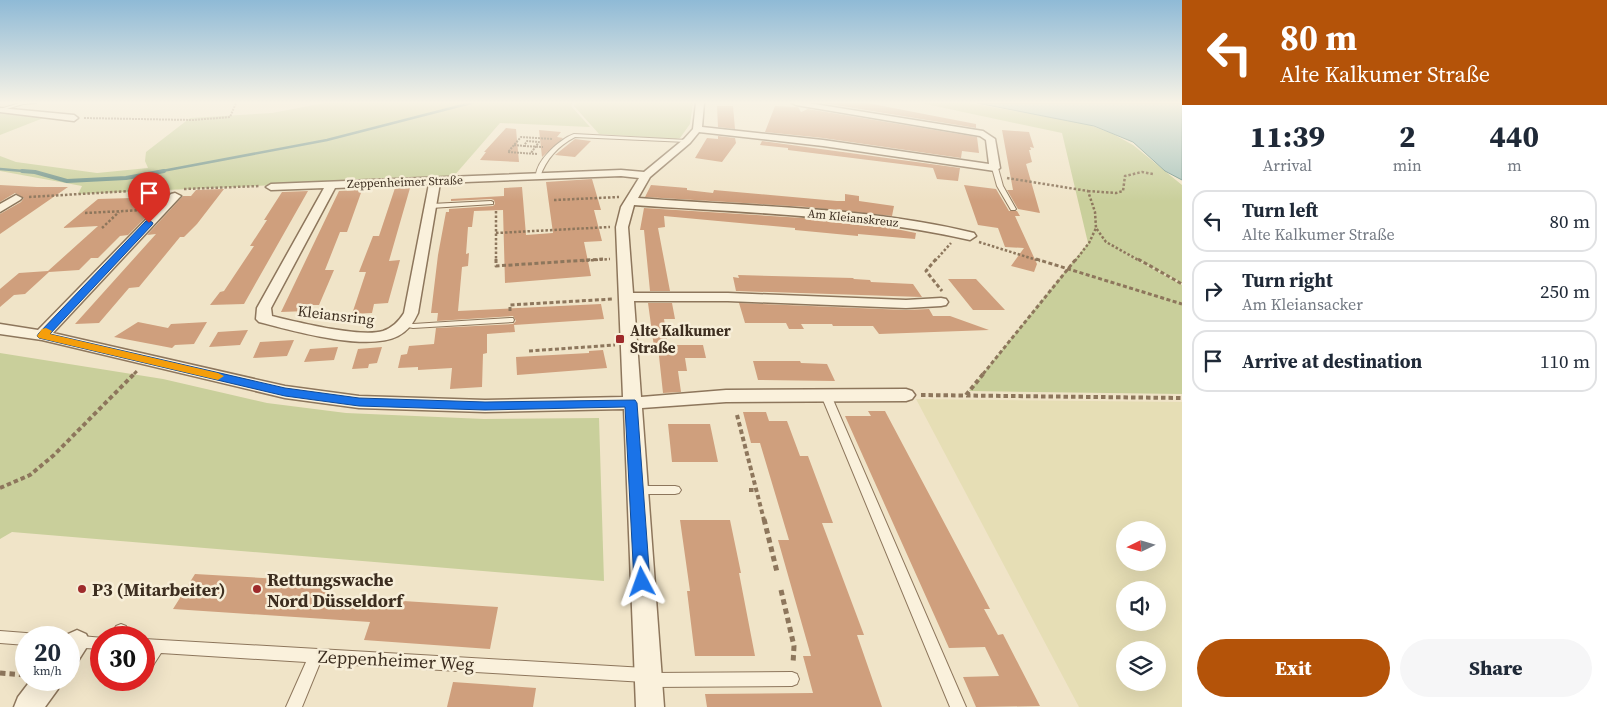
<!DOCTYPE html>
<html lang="en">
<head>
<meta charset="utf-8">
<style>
  body { margin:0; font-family:"Source Serif 4",serif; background:#f6f6f7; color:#1f2937; height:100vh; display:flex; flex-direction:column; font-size:19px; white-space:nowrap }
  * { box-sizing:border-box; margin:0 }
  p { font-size:16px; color:#747a83 }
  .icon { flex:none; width:28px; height:28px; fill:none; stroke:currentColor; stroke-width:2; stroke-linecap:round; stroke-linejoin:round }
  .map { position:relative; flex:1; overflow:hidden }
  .details { display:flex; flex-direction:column; background:#fff; width:425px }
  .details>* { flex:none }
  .banner { background:#b45309; color:#fff; overflow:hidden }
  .needle { width:32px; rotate:265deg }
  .fabs { position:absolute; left:1116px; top:521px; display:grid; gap:10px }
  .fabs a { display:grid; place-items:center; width:50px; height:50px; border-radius:50%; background:#fff; box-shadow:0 5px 20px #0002; font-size:25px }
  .speed { position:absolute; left:15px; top:626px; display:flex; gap:10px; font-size:25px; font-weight:700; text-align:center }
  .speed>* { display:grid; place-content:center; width:65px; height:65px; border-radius:50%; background:#fff; box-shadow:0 5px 20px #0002; line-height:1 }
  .speed small { font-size:12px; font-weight:400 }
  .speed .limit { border:8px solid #d22; background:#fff; color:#111 }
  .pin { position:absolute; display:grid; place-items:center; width:42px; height:42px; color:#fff; margin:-51px -21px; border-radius:50% 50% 50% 0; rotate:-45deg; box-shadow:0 0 5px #0007 }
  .pin .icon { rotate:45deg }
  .me { position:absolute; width:55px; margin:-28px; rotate:356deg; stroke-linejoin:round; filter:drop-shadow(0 0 4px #0008) }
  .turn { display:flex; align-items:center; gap:18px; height:105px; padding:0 15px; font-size:22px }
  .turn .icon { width:65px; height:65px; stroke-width:2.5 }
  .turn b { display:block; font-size:35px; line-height:42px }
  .eta { display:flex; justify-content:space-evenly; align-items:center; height:85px; text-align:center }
  .eta b { font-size:30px; font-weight:800; line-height:35px }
  .primary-button { display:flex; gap:10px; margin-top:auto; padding:10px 15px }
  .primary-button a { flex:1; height:58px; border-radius:30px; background:#b45309; color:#fff; font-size:20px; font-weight:800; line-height:58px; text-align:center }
  .primary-button a+a { background:#f6f6f7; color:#1f2937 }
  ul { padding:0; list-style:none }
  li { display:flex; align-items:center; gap:15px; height:62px; margin:0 10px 8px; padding:0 5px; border:2px solid #e0e1e3; border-radius:15px }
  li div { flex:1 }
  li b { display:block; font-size:19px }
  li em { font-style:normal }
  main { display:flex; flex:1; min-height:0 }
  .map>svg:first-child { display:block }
</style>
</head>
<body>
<main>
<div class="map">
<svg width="1182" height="707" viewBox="0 0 1182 707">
  <rect width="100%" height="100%" fill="#f0e4c8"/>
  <path fill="#e6deb5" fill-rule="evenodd" d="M916 399 1182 402V707H1079ZM1125 530H1158V562H1125ZM1125 590H1158V622H1125ZM1125 650H1158V682H1125Z"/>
  <path fill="#c9cf9b" d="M324 103H573L571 106 590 127 500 123 453 177 78 194 82 186 0 171V156L16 162 97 173 148 168 145 161 146 152 190 118 272 113Z
    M576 103H693L690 124 680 138 675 139 599 134 574 106Z
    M921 103H969L1087 124 1113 134 1133 145 1182 185V283L1112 246 1182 285V394L969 391 1088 243 1062 133Z
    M0 109 51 115 0 135Z
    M0 353 163 379 267 403 346 413 484 419 599 418 604 581 12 532 0 539Z"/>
  <path fill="#a9c4bc" stroke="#6f938a" d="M977 103H1182V180L1165 171 1133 142 1094 126Z"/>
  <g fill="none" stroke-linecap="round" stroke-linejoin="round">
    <path stroke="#6f938a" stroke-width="2.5" d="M0 169 35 172
      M157 172 327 140 471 103"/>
    <path stroke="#6f938a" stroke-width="4" d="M22 171 35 172 67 181 126 178 164 171"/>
  </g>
  <path fill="#cf9f7d" d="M823 103H867L976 124V128Z
    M717 106H733L735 129 718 127Z
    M775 106 798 107 801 112 808 109 977 137 979 153 962 151 961 158 823 138 765 132Z
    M506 128 516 129 519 162 480 160 486 152H484Z
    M539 130 561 132 557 137 563 138 542 157Z
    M1002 130 1029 132 1034 148 1030 147 1031 150H1029L1032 162 1026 164 1040 213 1018 209 1007 190H1013Z
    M718 136 735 138 736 143 722 162 695 158 707 138 718 139Z
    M575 139 591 141 575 157 555 155Z
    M762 141 960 168 958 181 937 179 933 168 788 150V148L760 145Z
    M592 179 601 210H594L602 241 584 242 591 276 505 283 503 210 474 211 472 227H468L466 254 469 253 468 266 462 267 458 311 601 304 604 319 514 325 515 332 487 334V353L483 354 482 387 450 389 452 368 418 370V367L398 368 401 355 407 354 409 346 434 344 436 328 513 324 516 321 513 316 437 321 438 313H431L438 255 446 212H449V209L493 206 495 204 494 200 491 199 451 201V199L504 196V188L522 187 526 235 553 233 546 182Z
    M0 185 37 187H68L0 234V214L21 202 24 198 15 193 0 202Z
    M651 185 687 188V190L713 193 714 190 837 201H845V194L859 196V201L894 206 892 216 807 207 645 197Z
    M964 185 996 189 1009 211H1017L1020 216H1015L1037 264 1034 272 1011 266 1024 248 1005 247 998 228 978 225Z
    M395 188H410L389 261 400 260 388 303 374 304 372 313 352 314 366 272H359L373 236H379Z
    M224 189 197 224 184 237H180L139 287 129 288 99 323 75 324 156 234 147 235 183 196H191L196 190Z
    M362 190 347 232H340L325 270H334L319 305H310L307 311 281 312 339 191Z
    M308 191 244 304 210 305 220 292 224 291 254 246H250L267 220H264L282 192Z
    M166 197 128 235 120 236 98 258H91L79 270 49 272 25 294 14 295 0 307V289L19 273 48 271 98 226 63 228 98 199Z
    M644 208 803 218 886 227 916 233 915 239 858 234V236L795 230V228L664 216 665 227 658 228 670 291H650L644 230H640Z
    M738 275 853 278 854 279 870 280 871 282 913 284 922 297 736 291 733 277 739 278Z
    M948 279H976L1005 310H973Z
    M648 303H672L675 319H664L668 345H703L706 358H685L687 371H678L681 392 663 393 658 347H654Z
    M739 303 906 310 929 309 933 316H950L989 330 879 334 873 326H833L832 324H801L804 329H789L786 323H745Z
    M138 322 168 328 171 324 207 322 194 344 175 345 172 348 114 337Z
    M248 330 240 345 209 347 218 332Z
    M294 340 287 356 253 358 260 342Z
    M338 347 334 360 304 362 310 349Z
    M382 347 377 363 369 364 368 368 352 369 358 349Z
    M603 350 607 368 517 375 516 357 589 353V351Z
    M753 361H800L801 363 827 364 835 381 758 380Z
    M868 411H885L990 609H984L998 635 1003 634 1040 706 976 707 963 677 999 676 985 647 949 648 845 416H871Z
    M743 412H766L769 421H787L800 456H808L833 523H822L864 635H857L882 707H707L705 694 813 693 803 656H811L778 540H789L760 443H751Z
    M668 424H710L718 462H672Z
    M680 520H730L741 573H739L755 656H695L687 591H690Z
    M195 574 330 582 324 596 498 607 490 649 364 640 370 622 173 609Z
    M453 682 536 688 533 707H447Z"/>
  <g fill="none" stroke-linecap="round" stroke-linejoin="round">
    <defs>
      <path id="service" d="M20 103H36L23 104 0 111V109Z
        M574 134 687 140 689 141 687 142 575 137C558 146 546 159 540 177H536C535 161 560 139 574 134Z
        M995 166 998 168 1003 186 1016 209 1015 210H1011L997 186 992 168Z
        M491 201 493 202V204L431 208 428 206 431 204Z
        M510 318H513L514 320 513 322 413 328 402 326 401 324 405 322 413 324Z
        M826 392 831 395 966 707H950L821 395Z
        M636 486H675L679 487 681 490 679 493 675 494H636L632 493 630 490 632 487Z
        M121 624 126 626 128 630 124 638H109L116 626Z
        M0 631 26 633 31 634 32 638H26V645L0 643Z
        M69 635 104 638H101V649L69 647V638H64Z
        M144 639 645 668 650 670 651 673 792 672 797 674 799 679 797 684 792 686 651 687 646 685 645 682 320 663 302 707H286L306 662 161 653 152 667 147 669 144 667V655L145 653 144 652Z"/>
      <path id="minor" d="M696 103H704L702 127 823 140 989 164 986 140 980 136 796 105 792 103H808L983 131 995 139 1000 168 995 171 823 146 699 132 690 143 650 177 638 198C750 207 864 206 974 233L976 236 970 240C859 215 747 213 634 205L628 227 633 293H728L906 300 941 298 946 299 948 302 946 305 941 306 906 308 728 301H634L641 397 726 390 906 389 912 391 915 395 912 399 906 401 726 402 642 408 664 707H636L624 409 485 412 359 408 285 398 42 340 0 334V324L38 330 171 194 175 193 181 196 179 198 53 333 285 386 359 396 485 400 623 397 616 227 621 207 639 178 621 176 440 183 418 313C414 322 408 331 398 336 367 352 293 331 259 322L256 319 257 308 324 188 271 190 266 187 271 184 621 170 644 172 684 139 693 129ZM429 184 404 313C399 321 392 328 383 331 360 338 297 322 272 316L271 308 335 188Z
        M0 108 74 115 78 118 74 121 0 112Z
        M16 195 22 198 20 200 0 212V204Z
        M77 630 86 634 90 642 78 661 69 664V638H65L68 634Z
        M31 680H61L58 689 45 707H14L18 697Z"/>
    </defs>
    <use href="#service" stroke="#8d765c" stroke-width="2"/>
    <use href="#minor" stroke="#8d765c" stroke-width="3"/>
    <path stroke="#8d765c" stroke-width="2" stroke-dasharray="2 1" stroke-linecap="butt" d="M84 118 193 120 230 117 236 103
      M514 145 524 146 527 141 539 142 531 153
      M524 146 543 147
      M537 154 508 152 521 137 553 139"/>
    <path stroke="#8d765c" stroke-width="2.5" stroke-dasharray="2.5 2" stroke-linecap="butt" d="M1007 178 1088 191 1095 212 1096 228 1106 242 1140 261
      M184 189 260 186
      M1088 191 1116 193 1123 191 1125 176 1142 172 1153 174
      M29 197 165 189
      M554 200 619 197
      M496 211V261
      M85 213 144 210
      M102 228 119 212
      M496 233 610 227
      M979 242 1040 261
      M582 261 610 259
      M935 261 951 243
      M1075 261 1089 243 1096 228"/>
    <path stroke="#8d765c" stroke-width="3" stroke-dasharray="4 2.5" stroke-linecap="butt" d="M496 259V266L603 259
      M936 259 926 271 942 291
      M1036 259 1182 304
      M1138 259 1182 284
      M510 311V305L613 299
      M529 351 615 345
      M134 374 137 371
      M983 374 1076 259"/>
    <path stroke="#8d765c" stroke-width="4" stroke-dasharray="4.5 3" stroke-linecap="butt" d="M921 395 1182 398
      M966 395 984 373
      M737 415 764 520
      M0 488 30 475 54 455 135 373
      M749 490H756"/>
    <path stroke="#8d765c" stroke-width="5" stroke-dasharray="5.5 4" stroke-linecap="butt" d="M764 519 777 572
      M781 590 794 646 793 664
      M0 673 26 675"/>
    <use href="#service" fill="#faf1dc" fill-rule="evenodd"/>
    <use href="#minor" fill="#faf1dc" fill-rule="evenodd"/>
  </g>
  <linearGradient id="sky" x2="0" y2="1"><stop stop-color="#8fbad6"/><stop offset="0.51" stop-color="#f8f3e6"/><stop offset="1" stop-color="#f8f3e6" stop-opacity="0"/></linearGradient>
  <rect width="1182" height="201" fill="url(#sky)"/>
  <path fill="#1a73e8" stroke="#114b97" d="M149 220 153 223 152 225 50 334 285 388 359 398 485 402 635 400 637 403 650 582 648 587 642 590 636 587 634 582 625 407 485 410 359 406 285 396 39 338 37 336 39 333 146 221Z"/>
  <path fill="#f59e0b" d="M46 328 52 331 50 334 218 373 224 376 218 380 39 338 37 336 42 329Z"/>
  <g fill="#9e2a2b" stroke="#f7eed8" stroke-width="2">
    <rect x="615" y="334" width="10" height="10" rx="2.5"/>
    <circle cx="82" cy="589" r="5"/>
    <circle cx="257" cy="589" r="5"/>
  </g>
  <g text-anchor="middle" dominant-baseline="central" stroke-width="5" stroke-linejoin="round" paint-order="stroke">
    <g font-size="12" fill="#3d2e20" stroke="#f7eed8">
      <text transform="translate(405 182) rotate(-2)">Zeppenheimer Straße</text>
      <text transform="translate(853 218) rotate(6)">Am Kleianskreuz</text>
    </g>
    <g font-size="15" fill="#3d2e20" stroke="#f7eed8">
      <text transform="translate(336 315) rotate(7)">Kleiansring</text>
    </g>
    <g font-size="15" font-weight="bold" fill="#3d2e20" stroke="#f7eed8" text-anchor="start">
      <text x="630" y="330">Alte Kalkumer<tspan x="630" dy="17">Straße</tspan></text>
    </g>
    <g font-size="18" font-weight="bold" fill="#3d2e20" stroke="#f7eed8" text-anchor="start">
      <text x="267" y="579">Rettungswache<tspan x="267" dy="21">Nord Düsseldorf</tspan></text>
      <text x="92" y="589">P3 (Mitarbeiter)</text>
    </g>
    <g font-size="18" fill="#3d2e20" stroke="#f7eed8">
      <text transform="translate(396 660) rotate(3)">Zeppenheimer Weg</text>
    </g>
  </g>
</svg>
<div class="fabs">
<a><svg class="needle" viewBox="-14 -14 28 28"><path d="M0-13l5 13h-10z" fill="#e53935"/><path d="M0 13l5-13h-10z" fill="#747a83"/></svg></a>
<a><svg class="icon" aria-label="sound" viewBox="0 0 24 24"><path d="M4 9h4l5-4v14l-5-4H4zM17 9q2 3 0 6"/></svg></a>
<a><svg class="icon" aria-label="layers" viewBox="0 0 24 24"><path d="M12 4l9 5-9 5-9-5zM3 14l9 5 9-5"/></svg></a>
</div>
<div class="speed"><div>20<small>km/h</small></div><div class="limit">30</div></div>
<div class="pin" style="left:149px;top:223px;background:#d93025"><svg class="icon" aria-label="arrive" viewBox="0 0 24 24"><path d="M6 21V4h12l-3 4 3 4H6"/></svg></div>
<svg class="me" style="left:642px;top:582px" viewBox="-20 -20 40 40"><path d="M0-17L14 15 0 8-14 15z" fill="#1a73e8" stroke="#fff" stroke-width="4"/></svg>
</div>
<section class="details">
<div class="banner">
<div class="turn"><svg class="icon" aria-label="left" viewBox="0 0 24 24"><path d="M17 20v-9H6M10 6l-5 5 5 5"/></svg><div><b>80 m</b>Alte Kalkumer Straße</div></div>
</div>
<div class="eta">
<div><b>11:39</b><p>Arrival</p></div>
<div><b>2</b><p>min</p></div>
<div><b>440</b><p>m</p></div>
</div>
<ul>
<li><svg class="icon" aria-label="left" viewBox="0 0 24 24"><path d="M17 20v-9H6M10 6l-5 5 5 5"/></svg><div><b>Turn left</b><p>Alte Kalkumer Straße</p></div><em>80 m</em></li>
<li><svg class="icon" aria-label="right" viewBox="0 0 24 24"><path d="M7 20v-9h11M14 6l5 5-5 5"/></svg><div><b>Turn right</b><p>Am Kleiansacker</p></div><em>250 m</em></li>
<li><svg class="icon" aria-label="arrive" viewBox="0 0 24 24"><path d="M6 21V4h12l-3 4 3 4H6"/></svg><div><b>Arrive at destination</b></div><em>110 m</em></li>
</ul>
<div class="primary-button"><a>Exit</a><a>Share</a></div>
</section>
</main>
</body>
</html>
